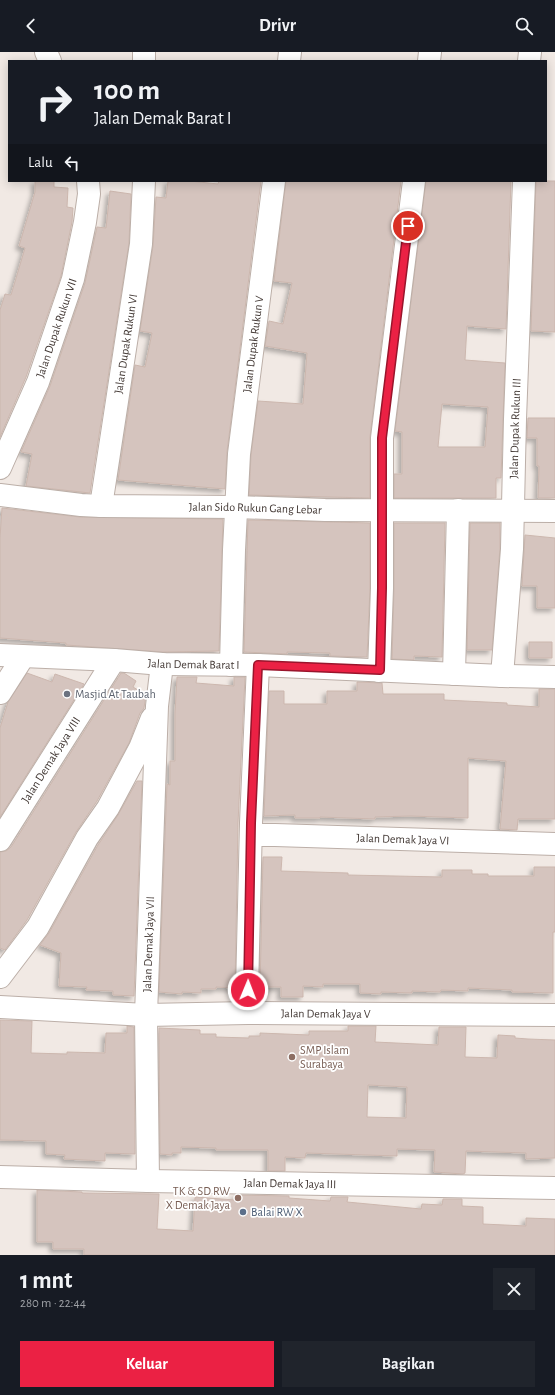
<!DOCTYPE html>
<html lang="id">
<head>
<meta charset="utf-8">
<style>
  body { margin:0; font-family:"Alegreya Sans",sans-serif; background:#20242c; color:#f1f3f6; height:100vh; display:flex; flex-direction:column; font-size:15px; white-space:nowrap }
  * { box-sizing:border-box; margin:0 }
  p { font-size:13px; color:#9ea1a6 }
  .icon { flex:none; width:22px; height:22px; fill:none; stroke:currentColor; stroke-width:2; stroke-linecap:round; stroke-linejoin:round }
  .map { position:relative; height:1203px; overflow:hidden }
  .details { display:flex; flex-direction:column; background:#171b24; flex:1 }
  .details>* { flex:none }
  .hud { position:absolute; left:8px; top:8px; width:539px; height:122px; border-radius:0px; box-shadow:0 2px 10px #0003; background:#171b24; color:#f1f3f6; overflow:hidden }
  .pin { position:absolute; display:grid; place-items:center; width:34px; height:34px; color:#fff; margin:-17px; border:2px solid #fff; border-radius:50%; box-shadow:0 1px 4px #0007 }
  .me { position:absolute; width:44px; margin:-22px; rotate:1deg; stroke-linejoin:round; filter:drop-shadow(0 0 3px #0008) }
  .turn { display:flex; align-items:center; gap:14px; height:84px; padding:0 20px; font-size:18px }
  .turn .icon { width:52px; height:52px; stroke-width:2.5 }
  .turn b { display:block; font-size:28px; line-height:34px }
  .then { display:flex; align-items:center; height:38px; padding:0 20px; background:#0003; gap:8px; font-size:15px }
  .round { display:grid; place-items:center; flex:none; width:42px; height:42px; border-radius:0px; background:#20242c }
  .summary { display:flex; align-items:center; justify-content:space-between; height:68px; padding:0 20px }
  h1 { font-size:24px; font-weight:700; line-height:30px }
  .action { display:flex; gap:8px; margin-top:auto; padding:8px 20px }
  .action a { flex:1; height:46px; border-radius:0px; background:#eb2144; color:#fff; font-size:16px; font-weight:700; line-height:46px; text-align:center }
  .action a+a { background:#20242c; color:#f1f3f6 }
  header { display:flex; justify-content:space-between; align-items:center; height:52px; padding:0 20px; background:#171b24; font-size:18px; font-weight:700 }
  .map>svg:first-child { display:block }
</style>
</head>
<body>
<header><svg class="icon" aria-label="back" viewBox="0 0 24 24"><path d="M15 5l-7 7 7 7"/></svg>Drivr<svg class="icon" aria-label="search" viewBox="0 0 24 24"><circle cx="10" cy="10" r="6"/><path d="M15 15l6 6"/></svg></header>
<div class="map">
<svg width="555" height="1203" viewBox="0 0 555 1203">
  <defs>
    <filter id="shadow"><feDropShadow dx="-3.5" dy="3.5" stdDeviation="2" flood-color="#0004"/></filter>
  </defs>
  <rect width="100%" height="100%" fill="#f1e9e4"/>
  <path fill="#d5c4be" stroke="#ccb7ae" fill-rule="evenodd" filter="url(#shadow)" d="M35 129H54V135L68 136 67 155 73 156 72 170 61 224 26 325 0 385V258L5 242 11 243 25 196 19 194 35 140Z
    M168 129H190L218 132 219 129H261L227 400 225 437 118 428 135 313 145 315 152 281 140 279 153 194 156 145 166 146Z
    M286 129H401L370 385V446L249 443 251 403 258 349 303 352 307 301 265 294 269 269 283 272 292 231 274 229Z
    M426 129H511L506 277 467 274 465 308 505 311 501 426H496V446H394V422H402V380L395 379ZM442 352 488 355 485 395H438Z
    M536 129H555V280L531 279Z
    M110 139 131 142 129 191 90 441 26 434 32 402 21 400 50 334 85 231 97 175 106 176Z
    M528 366H555V446H538L539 414H537V386H527Z
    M2 456 80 465 223 467 219 599 163 600 66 593V591L0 586V485Z
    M248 468 370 471V536L367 605 330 604V601L287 600V602L244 600Z
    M394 471H445L442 605 414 604V608L392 607 394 536Z
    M470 471H500V496L492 598H467Z
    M525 483 555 486V556H537V534H522Z
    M529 590H552V606H529Z
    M27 621 52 630 55 622 84 632 0 765V676L8 650Z
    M121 621H124L136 629 133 635 146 643 144 656 140 661 129 691 97 749 76 780 27 868 5 898 0 896V800L6 799 11 795Z
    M177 625H197L196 631 234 634V625H245L238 771 235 936 216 935V937H201V941L182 940V942L159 940 167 732 170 733V709H175V661Z
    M357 630 382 631 383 642H444V648L507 651V653L539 655V637H555V767H518L517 778 500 777 506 709 468 706V766L411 764 375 765V767L320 765V766H295V763L264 764 269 639H284V652H327V639H357Z
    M137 729H142L134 944 113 943V939L86 938 87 935 59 934 61 901 40 893 49 881 98 793 118 763Z
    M263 805H282L281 819 348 821V823L442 825V818H472V822H488V824H534V815H555V880H553V941L512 940V938L468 936V939L441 938 440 940 412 939V941L381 940V942L360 941V932H323V935L303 934V945H281V935H260Z
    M0 968 32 969 31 1001 67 1002V1000L105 1001 106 981H127V974L134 975 135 1102 105 1101V1109L64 1107 65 1103 46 1102V1089L0 1088Z
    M348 974H376L375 990 438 993 439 975H466L465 1005 497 1006 498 983 515 984V986L528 987 555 988V1106L526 1107V1101L466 1099 465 1121 463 1122 434 1120 435 1098 397 1097V1104L306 1101 305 1106 285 1105V1119H268V1098H216V1096L181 1095V1101H172V1103L160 1102 159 976 200 978V982H216V985L249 986V984H260V981L309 983V979H348ZM368 1033 407 1035 406 1066 367 1065Z
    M37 1138 82 1140V1141L159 1142 157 1177 193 1179 195 1145 235 1148V1143L289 1144V1146L330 1149 331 1145H348L347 1150 421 1157 422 1152 442 1153 443 1147H462V1154L483 1155V1172L526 1174V1166L555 1167V1203H84V1197H53V1190H37Z"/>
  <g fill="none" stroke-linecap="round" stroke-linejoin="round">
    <defs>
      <g id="minor">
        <path d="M46 0 50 9"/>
        <path d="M144 0V9"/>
        <path d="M289 9 290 0"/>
        <path d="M429 9 430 0"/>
        <path d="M529 9 530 0"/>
        <path id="s1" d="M0 416 38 330 73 227 85 170 89 142 88 129"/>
        <path id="s2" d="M0 443 81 453 101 454 236 455 325 458 555 459"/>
        <path id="s3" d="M101 454 141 192 144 129"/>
        <path id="s4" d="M0 603 114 608 162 612 258 613 502 624 555 625"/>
        <path id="s5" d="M231 613 234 498 239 402 274 129"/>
        <path d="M379 619 382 536V386L414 129"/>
        <path d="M454 622 458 458"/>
        <path id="s6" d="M502 624 512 497 515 367 524 129"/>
        <path d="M0 641 23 605"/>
        <path id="s7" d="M251 783H275L555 792"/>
        <path id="s8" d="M0 788 114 608"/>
        <path d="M0 925 38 875 87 786 108 756 140 696 152 666"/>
        <path id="s9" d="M0 955 146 963 248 961 555 963"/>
        <path d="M248 961 247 938 251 771 258 613"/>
        <path id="s10" d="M0 1125 148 1129 555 1136"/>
        <path id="s11" d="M148 1129 146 963 157 654 162 612"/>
      </g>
    </defs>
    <use href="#minor" stroke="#bcafa8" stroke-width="24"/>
    <use href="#minor" stroke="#fff" stroke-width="22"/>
  </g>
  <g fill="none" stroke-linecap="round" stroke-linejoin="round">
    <defs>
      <path id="route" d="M248 938 251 771 258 613 380 618 382 536V386L408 174"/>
    </defs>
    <use href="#route" stroke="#99152c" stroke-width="10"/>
    <use href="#route" stroke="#eb2144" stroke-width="7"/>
  </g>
  <circle fill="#6b7280" stroke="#fff" stroke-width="1.5" cx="67" cy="642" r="4"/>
  <g fill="#8d6e63" stroke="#fff" stroke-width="1.5">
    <circle cx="292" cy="1005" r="4"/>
    <circle cx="238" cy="1146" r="4"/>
  </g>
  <circle fill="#5c6f8a" stroke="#fff" stroke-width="1.5" cx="243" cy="1160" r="4"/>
  <g text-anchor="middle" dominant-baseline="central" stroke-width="3.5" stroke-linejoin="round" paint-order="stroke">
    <g font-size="12" fill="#433935" stroke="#fff">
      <text stroke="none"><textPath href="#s1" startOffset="151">Jalan Dupak Rukun VII</textPath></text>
      <text stroke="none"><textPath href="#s3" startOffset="164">Jalan Dupak Rukun VI</textPath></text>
      <text stroke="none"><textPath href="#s5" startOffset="322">Jalan Dupak Rukun V</textPath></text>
      <text stroke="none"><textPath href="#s6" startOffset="248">Jalan Dupak Rukun III</textPath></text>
      <text stroke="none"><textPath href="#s2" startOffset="256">Jalan Sido Rukun Gang Lebar</textPath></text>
      <text stroke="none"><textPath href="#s4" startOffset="194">Jalan Demak Barat I</textPath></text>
      <text stroke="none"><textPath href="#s8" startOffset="95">Jalan Demak Jaya VIII</textPath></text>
      <text stroke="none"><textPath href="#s7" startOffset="152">Jalan Demak Jaya VI</textPath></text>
      <text stroke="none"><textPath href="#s11" startOffset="237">Jalan Demak Jaya VII</textPath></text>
      <text stroke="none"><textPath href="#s9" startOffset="326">Jalan Demak Jaya V</textPath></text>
      <text stroke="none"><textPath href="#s10" startOffset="290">Jalan Demak Jaya III</textPath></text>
    </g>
    <g font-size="12" fill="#5b616d" stroke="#fff" text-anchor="start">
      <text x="75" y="642">Masjid At Taubah</text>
    </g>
    <g font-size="12" fill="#785e54" stroke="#fff" text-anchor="start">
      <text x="300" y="998">SMP Islam<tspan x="300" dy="14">Surabaya</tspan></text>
      <text x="230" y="1139" text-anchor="end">TK &amp; SD RW<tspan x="230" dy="14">X Demak Jaya</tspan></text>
    </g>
    <g font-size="12" fill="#4e5e75" stroke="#fff" text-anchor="start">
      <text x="251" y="1160">Balai RW X</text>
    </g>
  </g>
</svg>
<div class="pin" style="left:408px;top:174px;background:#d93025"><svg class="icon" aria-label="arrive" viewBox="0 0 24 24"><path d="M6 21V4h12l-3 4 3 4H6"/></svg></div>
<svg class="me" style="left:248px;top:938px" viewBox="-20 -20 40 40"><circle r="17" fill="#eb2144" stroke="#fff" stroke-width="3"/><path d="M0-11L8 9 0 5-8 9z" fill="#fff"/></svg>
<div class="hud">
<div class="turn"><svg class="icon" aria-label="right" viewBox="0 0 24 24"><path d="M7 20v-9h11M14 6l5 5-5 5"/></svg><div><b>100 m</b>Jalan Demak Barat I</div></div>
<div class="then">Lalu<svg class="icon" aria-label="left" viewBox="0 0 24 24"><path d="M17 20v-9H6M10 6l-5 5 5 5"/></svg></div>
</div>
</div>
<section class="details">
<div class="summary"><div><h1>1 mnt</h1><p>280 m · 22:44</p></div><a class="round"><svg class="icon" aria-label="close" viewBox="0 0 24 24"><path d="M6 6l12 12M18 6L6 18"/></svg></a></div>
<div class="action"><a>Keluar</a><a>Bagikan</a></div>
</section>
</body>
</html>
